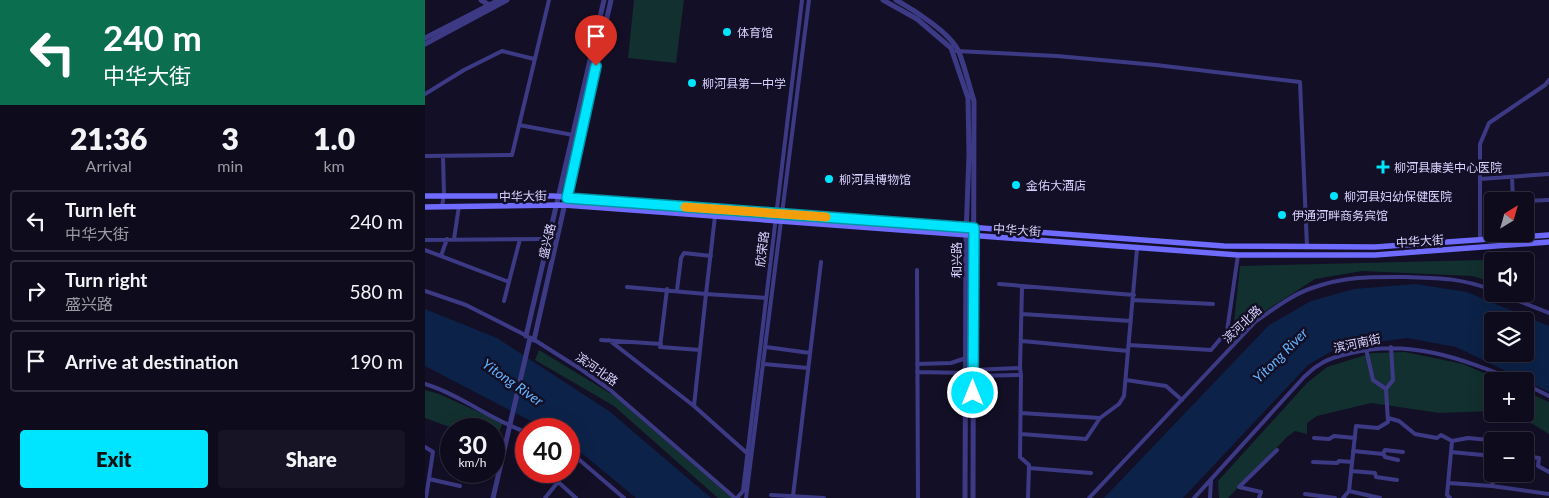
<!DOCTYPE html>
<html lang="en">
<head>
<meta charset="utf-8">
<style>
  body { margin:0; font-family:Lato,"Noto Sans SC",sans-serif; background:#171425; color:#f1f3f6; height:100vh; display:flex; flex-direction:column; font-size:19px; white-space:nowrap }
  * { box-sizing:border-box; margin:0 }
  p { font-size:16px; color:#9b9ba3 }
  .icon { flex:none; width:28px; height:28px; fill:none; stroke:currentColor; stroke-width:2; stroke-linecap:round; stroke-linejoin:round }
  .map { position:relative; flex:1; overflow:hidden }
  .side { display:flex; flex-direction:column; background:#0e0b1c; width:425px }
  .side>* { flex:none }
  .top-card { background:#0b6e4f; color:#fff; overflow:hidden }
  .needle { width:32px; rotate:37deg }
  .buttons { position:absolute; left:1059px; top:192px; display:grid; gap:10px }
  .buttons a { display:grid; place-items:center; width:50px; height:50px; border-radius:5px; background:#0e0b1c; box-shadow:0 5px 20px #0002,0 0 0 1px #2e2b3b; font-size:25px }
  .speed { position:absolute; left:15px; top:418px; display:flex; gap:10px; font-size:25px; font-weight:700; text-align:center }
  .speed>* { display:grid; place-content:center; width:65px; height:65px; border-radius:50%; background:#0e0b1c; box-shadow:0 5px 20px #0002,0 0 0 1px #2e2b3b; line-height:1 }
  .speed small { font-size:12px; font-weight:400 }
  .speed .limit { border:8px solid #d22; background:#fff; color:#111 }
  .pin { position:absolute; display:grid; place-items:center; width:42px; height:42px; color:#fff; margin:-51px -21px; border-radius:50% 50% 50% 0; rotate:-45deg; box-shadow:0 0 5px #0007 }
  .pin .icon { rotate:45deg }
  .me { position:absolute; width:55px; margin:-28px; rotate:0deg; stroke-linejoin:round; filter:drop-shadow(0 0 4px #0008) }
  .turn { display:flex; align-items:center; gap:18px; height:105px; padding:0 20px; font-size:22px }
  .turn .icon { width:65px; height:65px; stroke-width:2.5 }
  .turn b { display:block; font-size:35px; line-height:42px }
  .eta { display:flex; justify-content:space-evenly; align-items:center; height:85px; text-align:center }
  .eta b { font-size:30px; font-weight:800; line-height:35px }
  .cta { display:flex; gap:10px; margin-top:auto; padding:10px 20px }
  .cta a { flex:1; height:58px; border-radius:5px; background:#00e5ff; color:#111; font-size:20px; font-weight:800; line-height:58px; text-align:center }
  .cta a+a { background:#171425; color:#f1f3f6 }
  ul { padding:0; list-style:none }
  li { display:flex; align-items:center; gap:15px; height:62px; margin:0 10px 8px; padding:0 10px; border:2px solid #2e2b3b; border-radius:5px }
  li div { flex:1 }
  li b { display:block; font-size:19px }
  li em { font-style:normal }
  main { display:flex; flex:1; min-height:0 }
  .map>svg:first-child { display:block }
</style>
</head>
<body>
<main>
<section class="side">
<div class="top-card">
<div class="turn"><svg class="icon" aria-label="left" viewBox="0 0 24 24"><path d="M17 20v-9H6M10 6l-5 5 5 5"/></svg><div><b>240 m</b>中华大街</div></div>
</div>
<div class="eta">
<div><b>21:36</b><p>Arrival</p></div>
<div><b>3</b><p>min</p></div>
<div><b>1.0</b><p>km</p></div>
</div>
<ul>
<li><svg class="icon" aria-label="left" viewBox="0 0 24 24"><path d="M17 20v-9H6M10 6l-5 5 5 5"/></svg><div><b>Turn left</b><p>中华大街</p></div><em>240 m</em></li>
<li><svg class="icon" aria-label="right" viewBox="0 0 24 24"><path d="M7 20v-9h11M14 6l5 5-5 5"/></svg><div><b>Turn right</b><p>盛兴路</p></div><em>580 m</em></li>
<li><svg class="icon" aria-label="arrive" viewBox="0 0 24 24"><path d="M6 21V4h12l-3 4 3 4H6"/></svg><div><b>Arrive at destination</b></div><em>190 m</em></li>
</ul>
<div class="cta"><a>Exit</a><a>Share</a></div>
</section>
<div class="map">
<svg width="1124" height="498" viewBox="0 0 1124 498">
  <rect width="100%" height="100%" fill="#130f26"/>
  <path fill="#12302f" d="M209 0H259L251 63 203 58Z
    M1098 259V261H1068L1067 282 1047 276 937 271 890 279 808 332 815 266Z
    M114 350 188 395 307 498H293L189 406 110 360Z
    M980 352 1038 364 1078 381H1068L1067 411 1015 413 946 403 892 416 882 423V434L870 431 862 437 803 498H794L793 481 882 383 902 367 947 353Z
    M0 390 14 394 78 423 69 443V429H30L0 418Z
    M1100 391 1124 402V434L1091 414H1100Z"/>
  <path fill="#0c2248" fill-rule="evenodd" d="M990 284 1042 292 1124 326V392L1031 347 982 338 914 347 883 365 758 498H679L844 325 886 301 929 289ZM1068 321H1100V354H1068Z
    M0 309 72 338 184 411 286 498H211L159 455 144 444V429H121L0 366Z"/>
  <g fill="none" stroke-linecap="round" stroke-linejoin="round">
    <path stroke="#3d3a85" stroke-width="4" d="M531 51 632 56 731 65 875 82 882 247
      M0 94 39 70 77 51 109 59
      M94 125 148 135
      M0 156 87 155 124 0
      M1087 177 1088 201
      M1055 179 1124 174
      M1098 201 1124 200
      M17 206 19 195 18 156
      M29 239 34 206
      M0 240 124 239
      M1055 240V144L1064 123 1120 85 1124 80
      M0 250 84 282
      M16 256 22 239
      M492 270 493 498
      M574 284 709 295
      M202 287 281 294 290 216
      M597 287 595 368 596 375 595 457 604 465 603 498
      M242 289 235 347 275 350
      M252 290 256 258 259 253 286 256
      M0 291 41 305 102 336
      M1076 294 1124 313
      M708 300 788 304
      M79 301 95 239
      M597 314 706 321
      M108 339 157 370 184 389 310 498
      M176 340 236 344
      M184 340 269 406 323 454
      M597 341 703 351
      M704 345 786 350 802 331 813 255
      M341 347 385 353
      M941 349 948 380 961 389
      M339 364 383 368
      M492 364 526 363 541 358
      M548 370 595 368
      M492 372 541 373
      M548 376 596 375
      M701 380 741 386 757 400
      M0 384C36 395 66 420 101 432
      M1100 384 1124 396
      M269 406 281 294 341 298
      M596 413 675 418
      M963 418 974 421 990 434 1012 438 1016 435 1027 441 1043 438 1075 441
      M596 434 661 439 675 418 694 404 699 396 712 249
      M889 438 904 439 909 436 930 438
      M0 447 8 452 1 498
      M144 451 199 498
      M928 451 958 454 960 450 978 452
      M1026 452 1068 456
      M958 453 960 457 973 460
      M1100 456 1114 458 1113 466 1124 472
      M888 462 912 463 914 461 927 462
      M604 468 666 473
      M121 471 151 498
      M926 471 950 473 951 477 972 480
      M4 479 35 486
      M1024 483 1067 486 1124 494
      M1067 486 1070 474
      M924 491 931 426 953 428 963 422 961 389 968 380 966 347
      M880 494 910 498
      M346 495 399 498
      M368 496 396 262
      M120 498 133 482
      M312 498 318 491 377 0
      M321 498 384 0
      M664 498 831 321C849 309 866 295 887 288 921 276 946 277 981 277 1015 278 1035 278 1068 290
      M769 498 879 377C884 373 888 368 894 365 903 358 915 356 926 353 985 338 1039 360 1093 381
      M785 498 786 480
      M834 498 836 492 814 487 852 450
      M918 498 924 491 955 498
      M1025 498 1022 495 1027 441"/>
    <path stroke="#3d3a85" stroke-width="5" d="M56 0 66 6
      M458 0 492 19 526 48 543 98 544 155 541 235 540 498
      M471 0C489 10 526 33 534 52 540 68 544 85 549 101L548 498
      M0 38 74 0
      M0 44 82 0
      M101 336 179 0
      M109 340 186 0
      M68 498 105 338"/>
    <path stroke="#6f6bff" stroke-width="5.5" d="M0 196H128L799 246 950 247 1124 235
      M0 207 139 205 813 255H950L1124 242"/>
  </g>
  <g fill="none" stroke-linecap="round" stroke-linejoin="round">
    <defs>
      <path id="route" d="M171 66 142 198 549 228 548 393"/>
    </defs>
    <use href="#route" stroke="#0095a6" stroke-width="12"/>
    <use href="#route" stroke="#00e5ff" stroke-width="9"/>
    <path stroke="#f59e0b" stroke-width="9" d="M260 207 401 217"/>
  </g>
  <g fill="#00e5ff" stroke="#130f26" stroke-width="2">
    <circle cx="302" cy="32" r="5"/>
    <circle cx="267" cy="83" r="5"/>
    <path d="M955.5 159.5h5v5h5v5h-5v5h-5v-5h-5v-5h5z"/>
    <circle cx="404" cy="179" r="5"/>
    <circle cx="591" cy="185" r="5"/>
    <circle cx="909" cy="196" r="5"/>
    <circle cx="857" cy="215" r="5"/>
  </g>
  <g text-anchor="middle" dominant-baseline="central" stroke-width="5" stroke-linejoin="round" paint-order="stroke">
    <g font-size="12" fill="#d9d4ff" stroke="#130f26" text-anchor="start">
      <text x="312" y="32">体育馆</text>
      <text x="277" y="83">柳河县第一中学</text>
      <text x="969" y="167">柳河县康美中心医院</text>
      <text x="414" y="179">柳河县博物馆</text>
      <text x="601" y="185">金佑大酒店</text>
      <text x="919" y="196">柳河县妇幼保健医院</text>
      <text x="867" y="215">伊通河畔商务宾馆</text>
    </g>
    <g font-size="12" fill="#d9d4ff" stroke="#130f26">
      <text transform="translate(98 196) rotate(-1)">中华大街</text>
      <text transform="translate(592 230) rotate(4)">中华大街</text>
      <text transform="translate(122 241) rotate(-77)">盛兴路</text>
      <text transform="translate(995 241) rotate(-4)">中华大街</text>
      <text transform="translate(337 249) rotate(-83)">欣荣路</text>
      <text transform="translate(531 260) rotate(-90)">和兴路</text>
      <text transform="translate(817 324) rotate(-43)">滨河北路</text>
      <text transform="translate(932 343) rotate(-12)">滨河南街</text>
      <text transform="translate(172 369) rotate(35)">滨河北路</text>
    </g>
    <g font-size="14" font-style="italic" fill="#62b6ff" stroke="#130f26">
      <text transform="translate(855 355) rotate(-45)">Yitong River</text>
      <text transform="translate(88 382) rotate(35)">Yitong River</text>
    </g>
  </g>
</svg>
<div class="buttons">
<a><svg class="needle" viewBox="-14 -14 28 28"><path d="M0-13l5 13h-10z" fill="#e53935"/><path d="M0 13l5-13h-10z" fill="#9b9ba3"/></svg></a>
<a><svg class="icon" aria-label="sound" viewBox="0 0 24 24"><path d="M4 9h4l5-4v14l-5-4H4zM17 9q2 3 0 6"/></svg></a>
<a><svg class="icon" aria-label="layers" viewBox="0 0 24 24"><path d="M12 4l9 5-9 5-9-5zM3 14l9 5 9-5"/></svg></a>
<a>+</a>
<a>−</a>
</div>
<div class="speed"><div>30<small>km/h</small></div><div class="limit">40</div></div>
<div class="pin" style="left:171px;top:66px;background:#d93025"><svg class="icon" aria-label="arrive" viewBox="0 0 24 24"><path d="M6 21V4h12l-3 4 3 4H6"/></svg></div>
<svg class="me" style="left:548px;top:393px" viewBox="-20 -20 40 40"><circle r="17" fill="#00e5ff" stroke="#fff" stroke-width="3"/><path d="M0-11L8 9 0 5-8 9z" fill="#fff"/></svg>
</div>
</main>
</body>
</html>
